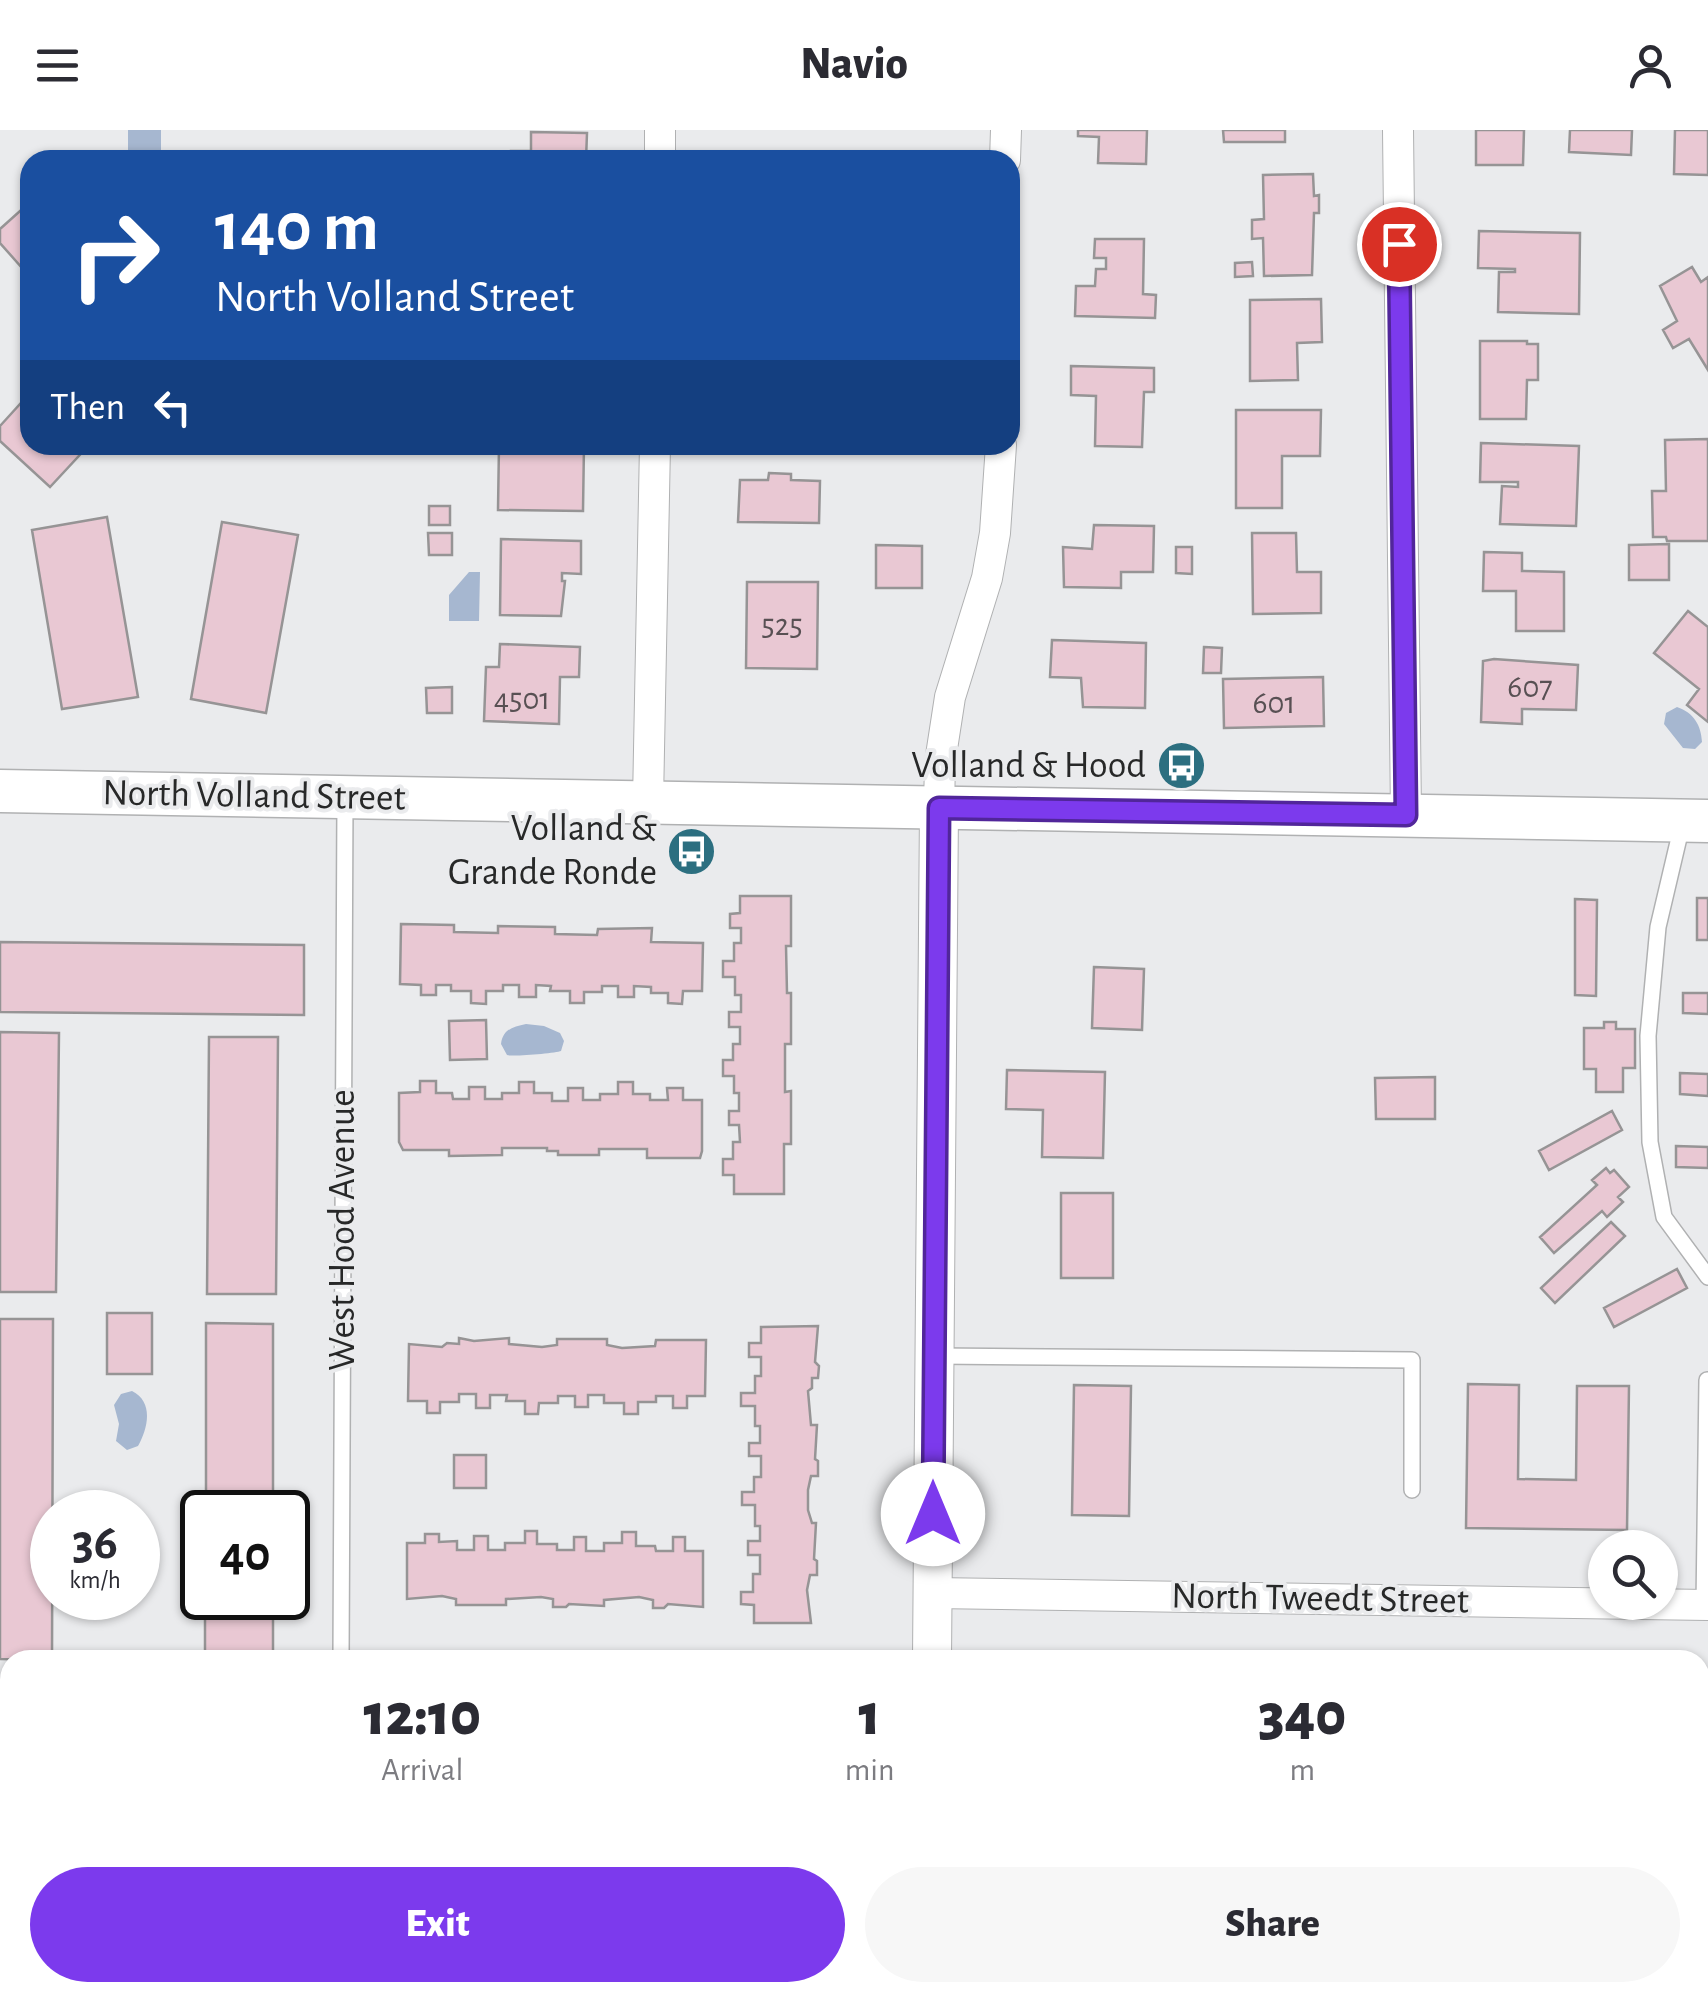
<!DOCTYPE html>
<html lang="en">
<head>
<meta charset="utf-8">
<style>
  body { margin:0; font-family:"Alegreya Sans",sans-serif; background:#f7f7f7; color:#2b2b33; height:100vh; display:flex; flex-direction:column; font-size:38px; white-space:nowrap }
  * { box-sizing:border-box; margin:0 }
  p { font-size:32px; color:#7c7c81 }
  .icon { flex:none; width:55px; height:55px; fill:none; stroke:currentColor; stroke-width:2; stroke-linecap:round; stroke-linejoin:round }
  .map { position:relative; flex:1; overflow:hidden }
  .sheet { position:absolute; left:0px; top:1520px; width:1710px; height:352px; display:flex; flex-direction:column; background:#fff; border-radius:30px 30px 0 0; box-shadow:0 2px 8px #0004 }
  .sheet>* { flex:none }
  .guide { position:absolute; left:20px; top:20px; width:1000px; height:305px; border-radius:30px; box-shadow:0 2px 8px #0004; background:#1a4fa0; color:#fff; overflow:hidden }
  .tools { position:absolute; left:1588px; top:1400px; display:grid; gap:20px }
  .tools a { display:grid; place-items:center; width:90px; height:90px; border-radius:50%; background:#fff; box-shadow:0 2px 8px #0004; font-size:50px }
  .speed { position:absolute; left:30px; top:1360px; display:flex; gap:20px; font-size:50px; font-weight:700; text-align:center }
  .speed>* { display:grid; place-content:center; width:130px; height:130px; border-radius:50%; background:#fff; box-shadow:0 2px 8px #0004; line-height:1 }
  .speed small { font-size:25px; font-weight:400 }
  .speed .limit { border:5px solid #111; border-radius:15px; background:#fff; color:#111 }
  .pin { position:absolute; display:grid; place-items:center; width:85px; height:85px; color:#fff; margin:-42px; border:5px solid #fff; border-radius:50%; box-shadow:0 2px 10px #0007 }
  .me { position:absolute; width:110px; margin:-55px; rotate:0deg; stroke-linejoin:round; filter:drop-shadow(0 0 8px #0008) }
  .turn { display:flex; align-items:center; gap:35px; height:210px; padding:0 30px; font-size:45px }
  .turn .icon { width:130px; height:130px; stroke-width:2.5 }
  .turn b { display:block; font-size:70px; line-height:85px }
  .then { display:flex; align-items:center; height:95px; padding:0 30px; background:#0003; gap:20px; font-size:38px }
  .eta { display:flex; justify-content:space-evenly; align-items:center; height:170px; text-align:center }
  .eta b { font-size:60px; font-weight:800; line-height:70px }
  .primary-button { display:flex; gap:20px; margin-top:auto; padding:20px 30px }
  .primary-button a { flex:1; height:115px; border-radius:60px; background:#7c3aed; color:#fff; font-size:40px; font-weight:800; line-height:115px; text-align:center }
  .primary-button a+a { background:#f7f7f7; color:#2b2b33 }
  header { display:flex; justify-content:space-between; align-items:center; height:130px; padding:0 30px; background:#fff; font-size:45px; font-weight:800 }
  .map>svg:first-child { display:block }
</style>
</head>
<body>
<header><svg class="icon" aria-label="menu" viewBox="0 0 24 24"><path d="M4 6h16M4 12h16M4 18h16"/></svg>Navio<svg class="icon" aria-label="person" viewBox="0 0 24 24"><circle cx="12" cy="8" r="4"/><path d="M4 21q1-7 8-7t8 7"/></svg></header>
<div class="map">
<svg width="1708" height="1871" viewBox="0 0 1708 1871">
  <rect width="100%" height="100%" fill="#eaebed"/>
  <path fill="#b5cbb6" d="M0 1706H10V1862H408V1871H0Z"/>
  <path fill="#a6b7d0" d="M128 0H161V30H128Z
    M469 442H480L479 491H449V465Z
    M1677 577C1694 583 1701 595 1702 612L1695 619 1683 618 1664 594 1666 583Z
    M526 894 544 896 560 903 564 911 561 921C556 923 513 927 507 925L501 914C503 899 513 897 526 894Z
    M132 1261C154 1272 148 1298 138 1316L127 1320 116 1311 119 1294 114 1275 121 1264Z"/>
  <path fill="#e9c8d3" stroke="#969495" stroke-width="2.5" d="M1078 0H1147L1146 34 1098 33 1099 7 1078 6Z
    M1223 0H1285V12H1224Z
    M1476 0H1524L1523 35H1476Z
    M1570 0H1632L1631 25 1569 22Z
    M1675 0H1708V45L1674 44Z
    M531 2 587 3 586 30H511V21H531Z
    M238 23 320 24V30H238Z
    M1313 44 1314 66 1319 65V83H1314L1312 145 1264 146 1263 108 1252 109V90L1264 89 1263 45Z
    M30 72V147L0 113V99Z
    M1479 101 1580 103 1579 184 1498 182 1499 142H1515V139L1478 138Z
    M1095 109H1144L1143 164 1156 165 1155 188 1075 186 1076 156H1095L1096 139H1106V128H1094Z
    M1252 132 1253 146 1235 147V133Z
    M1692 137 1701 152 1708 147V240L1689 209 1673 218 1663 200 1677 191 1660 156Z
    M1321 169 1322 212 1297 213 1298 250 1250 251V170Z
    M1480 211H1527V214H1538V250H1527L1526 289H1480Z
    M1071 236 1154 238V262H1144L1142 317 1095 316 1096 266 1071 265Z
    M30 263V315H89L50 357 0 311V296Z
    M1236 280H1321L1320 326H1282V378H1236Z
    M1708 309V411H1667L1666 407H1653L1652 361H1666L1665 310Z
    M1481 313 1579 316 1576 396 1500 394 1502 356 1518 357V352H1480Z
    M499 315H584L583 381 498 380Z
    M769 343 791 344V350L820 351 819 393 738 392 740 350H768Z
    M429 376H450V395H429Z
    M107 387 138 567 62 579 32 400Z
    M222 392 298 405 266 583 191 569Z
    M1094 395 1154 396 1153 442H1121V458L1064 457 1063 417 1092 419Z
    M428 403H452V425H429Z
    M1252 403H1296L1297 442H1321V483L1253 484Z
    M501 409 581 411V444L562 443V451H565L561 486 500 485Z
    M1669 414V450H1629V415Z
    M876 415 922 416V458H876Z
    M1176 417H1192V444L1176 443Z
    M1484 422 1522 423V441L1564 442V501H1516V461H1483Z
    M747 452H818L817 539 746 538Z
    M1688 481 1708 497V592L1687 575 1699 559 1654 523Z
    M1052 510 1146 513 1145 578 1083 577 1081 548 1050 547Z
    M500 514 580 517 579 547H560L559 594 484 591 486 537H499Z
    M1204 517 1222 518 1221 543H1203Z
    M1494 529 1578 535 1576 580 1522 579V594L1481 592 1483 531Z
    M1323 547 1324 596 1224 598 1223 549Z
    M452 557V583H427L426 558Z
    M740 766H791V816H786L787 863H791V914H785V962L791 961V1014H784V1064H734V1045H723V1029H733V1012H740L739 995H729V981H739V963H734V946H723V930H733V914H740V897H729V882H741V865H735V847H723V831H734V813H741V798H730V784L740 783Z
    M1697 768H1708V810H1697Z
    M1575 769 1597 770 1596 866 1575 865Z
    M401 794 454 795V802L498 803V796L555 797V804L597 805 598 799 652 798 651 812 703 813 702 861H683L682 874 668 873V863H651V857L634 856V867H618V856H602V862H584V873H570V861H550L551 856 536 855V867H519V855H503V861H486V874L471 873V861H451V855H436V865H421V855L400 854Z
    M0 812 304 815V885L0 882Z
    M1094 837 1144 839 1142 900 1092 898Z
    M1683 863H1708V884L1683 883Z
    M486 890 487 929 450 930 449 891Z
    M1604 892H1616V899H1635V938H1623V962H1596V939H1584V898H1604Z
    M0 902 59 903 56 1162H0Z
    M209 907H278L276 1164H207Z
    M1007 940 1105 942 1103 1028 1042 1027 1043 980 1006 979Z
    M1680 943 1708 944V966L1680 964Z
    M1435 947V989H1376L1375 948Z
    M420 951H436V963H452L453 969H469V957H485V969H502V963H519V952H534V963H552V971H568V958H583V970H600V964H618V952H633V964H650V970H668L667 958H683V970H702V1021L700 1028H647V1019H599V1025H558V1021H547V1018H502V1025L449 1026V1020H403L399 1012V963L420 962Z
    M1612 981 1622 1000 1549 1040 1539 1021Z
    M1676 1016 1708 1017V1038L1676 1037Z
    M1606 1038 1610 1043 1614 1040 1629 1057 1618 1067 1623 1072 1607 1087 1602 1081 1554 1123 1540 1107 1597 1055 1592 1050Z
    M1061 1063H1113V1148H1061Z
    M1611 1092 1625 1106 1555 1173 1541 1158Z
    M1677 1139 1687 1158 1614 1197 1604 1178Z
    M107 1183H152V1244H107Z
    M0 1189H53L52 1530 0 1529Z
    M206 1193 273 1194V1382H206Z
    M818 1196 815 1232 819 1236 818 1248H812V1258L808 1261 811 1295H817L815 1329 818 1331V1346H811L808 1360V1380L812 1393H816L814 1429 817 1431V1445H810L807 1460 811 1493H754V1475L741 1474V1462H753V1444H760V1425H748V1411H760V1396H755V1375H742V1362H754V1347H761V1326H749V1313H760V1296H755V1276H741V1263H755V1246H761V1227H749V1213H761V1197Z
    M459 1208 474 1211 509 1208V1214L542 1217 557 1215V1209H607V1215L622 1218 655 1216 656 1210H706L705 1266H687V1278H673V1266H656V1272H638V1284H624V1273H604V1265H588V1277H575V1266H558V1273H539L538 1284H525V1271H506L507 1265H490V1278H476V1264H459V1272H440V1283H427V1271H408L409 1214 442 1217 447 1213 459 1214Z
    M1468 1254 1519 1255 1518 1349 1576 1350 1577 1256H1629L1627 1400 1466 1398Z
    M1074 1255 1131 1256 1129 1386 1072 1385Z
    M454 1325H486V1358H454Z
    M525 1401H537V1414H557V1420H574V1407H586V1421H604V1413H622V1402H636V1416H655L656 1421H673V1407H685V1421H703V1477L668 1474 664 1478H653V1470L639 1467 604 1470V1476L569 1474 566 1477H553V1469L541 1467 506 1469V1475H456V1469L442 1466 407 1469V1413H425V1404H439V1412L457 1411V1420H474V1406H488V1420H505V1413H525Z
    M205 1468H273V1529H205Z
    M1700 1548H1708V1689H1700Z
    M0 1554H10V1624H0Z
    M1067 1862H1123V1867H1116V1871H1061L1067 1867Z
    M1166 1862H1512V1871H1166Z
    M1625 1862H1684L1683 1871H1625Z
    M591 1863H658V1871H591Z"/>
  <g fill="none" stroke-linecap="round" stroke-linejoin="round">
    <defs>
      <path id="service" d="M1682 695 1658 797 1648 906 1650 1012 1664 1087 1708 1147
        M937 1226 1412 1230V1360
        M1704 1475 1707 1250
        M341 1530 345 669
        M0 1683H10
        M1700 1759H1708
        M1563 1862V1871
        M995 1871V1862"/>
      <path id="minor" d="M1398 0 1406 685
        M660 30V0
        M1005 30 1006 0
        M648 671 655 315
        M939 678 940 632 950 567 987 448 995 403 1001 315
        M933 1463 1708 1475"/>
      <path id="tertiary" d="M932 1530 939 678
        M929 1871V1862"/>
      <path id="secondary" d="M0 661 1708 691"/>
    </defs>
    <use href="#service" stroke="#b0b1b2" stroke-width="18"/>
    <use href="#minor" stroke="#b0b1b2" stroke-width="32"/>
    <use href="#tertiary" stroke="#b0b1b2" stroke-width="40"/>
    <use href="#secondary" stroke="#b0b1b2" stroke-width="45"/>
    <use href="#service" stroke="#fff" stroke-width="15"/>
    <use href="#minor" stroke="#fff" stroke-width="30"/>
    <use href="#tertiary" stroke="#fff" stroke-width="38"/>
    <use href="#secondary" stroke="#fff" stroke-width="42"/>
  </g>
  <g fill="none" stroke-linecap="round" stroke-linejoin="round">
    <defs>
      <path id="route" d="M933 1384 939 678 1406 685 1399 114"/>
    </defs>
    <use href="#route" stroke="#51269a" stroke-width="25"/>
    <use href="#route" stroke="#7c3aed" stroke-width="18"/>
  </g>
  <defs>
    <symbol id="bus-disc" viewBox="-11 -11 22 22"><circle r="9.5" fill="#2c6f80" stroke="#eaebed"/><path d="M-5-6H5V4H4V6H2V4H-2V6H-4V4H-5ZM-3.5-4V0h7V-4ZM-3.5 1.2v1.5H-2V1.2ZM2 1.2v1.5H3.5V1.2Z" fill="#fff"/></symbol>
  </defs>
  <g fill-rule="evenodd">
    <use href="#bus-disc" x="1154" y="608" width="55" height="55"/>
    <use href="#bus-disc" x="664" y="694" width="55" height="55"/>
  </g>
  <g text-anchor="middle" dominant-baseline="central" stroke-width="8" stroke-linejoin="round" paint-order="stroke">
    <g font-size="32" fill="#585053">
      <text x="782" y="495">525</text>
      <text x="1530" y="557">607</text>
      <text x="522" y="569">4501</text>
      <text x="1274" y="573">601</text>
    </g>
    <g font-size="38" fill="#272828" stroke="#eaebed" text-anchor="end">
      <text x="1146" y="636">Volland &amp; Hood</text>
      <text x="657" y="699">Volland &amp;<tspan x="657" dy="44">Grande Ronde</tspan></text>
    </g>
    <g font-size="38" fill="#272828" stroke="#eaebed">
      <text transform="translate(254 666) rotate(1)">North Volland Street</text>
      <text transform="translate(343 1100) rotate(-90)">West Hood Avenue</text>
      <text transform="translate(1320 1469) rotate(1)">North Tweedt Street</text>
    </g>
  </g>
</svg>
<div class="tools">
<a><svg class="icon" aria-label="search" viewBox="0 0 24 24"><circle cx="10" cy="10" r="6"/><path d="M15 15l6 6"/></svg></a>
</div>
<div class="speed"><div>36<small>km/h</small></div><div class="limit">40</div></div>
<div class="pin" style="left:1399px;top:114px;background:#d93025"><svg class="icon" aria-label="arrive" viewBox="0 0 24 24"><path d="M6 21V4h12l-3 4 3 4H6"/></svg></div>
<svg class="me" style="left:933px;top:1384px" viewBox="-20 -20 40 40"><circle r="19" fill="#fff"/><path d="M0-13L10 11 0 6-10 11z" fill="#7c3aed"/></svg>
<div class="guide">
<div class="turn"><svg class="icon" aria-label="right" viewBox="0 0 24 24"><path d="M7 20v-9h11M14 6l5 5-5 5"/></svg><div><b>140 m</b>North Volland Street</div></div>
<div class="then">Then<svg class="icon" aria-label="left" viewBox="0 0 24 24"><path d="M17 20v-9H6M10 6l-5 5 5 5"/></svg></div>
</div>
<section class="sheet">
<div class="eta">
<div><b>12:10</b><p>Arrival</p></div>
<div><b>1</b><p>min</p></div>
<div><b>340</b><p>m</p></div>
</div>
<div class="primary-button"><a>Exit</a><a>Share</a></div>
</section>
</div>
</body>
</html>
